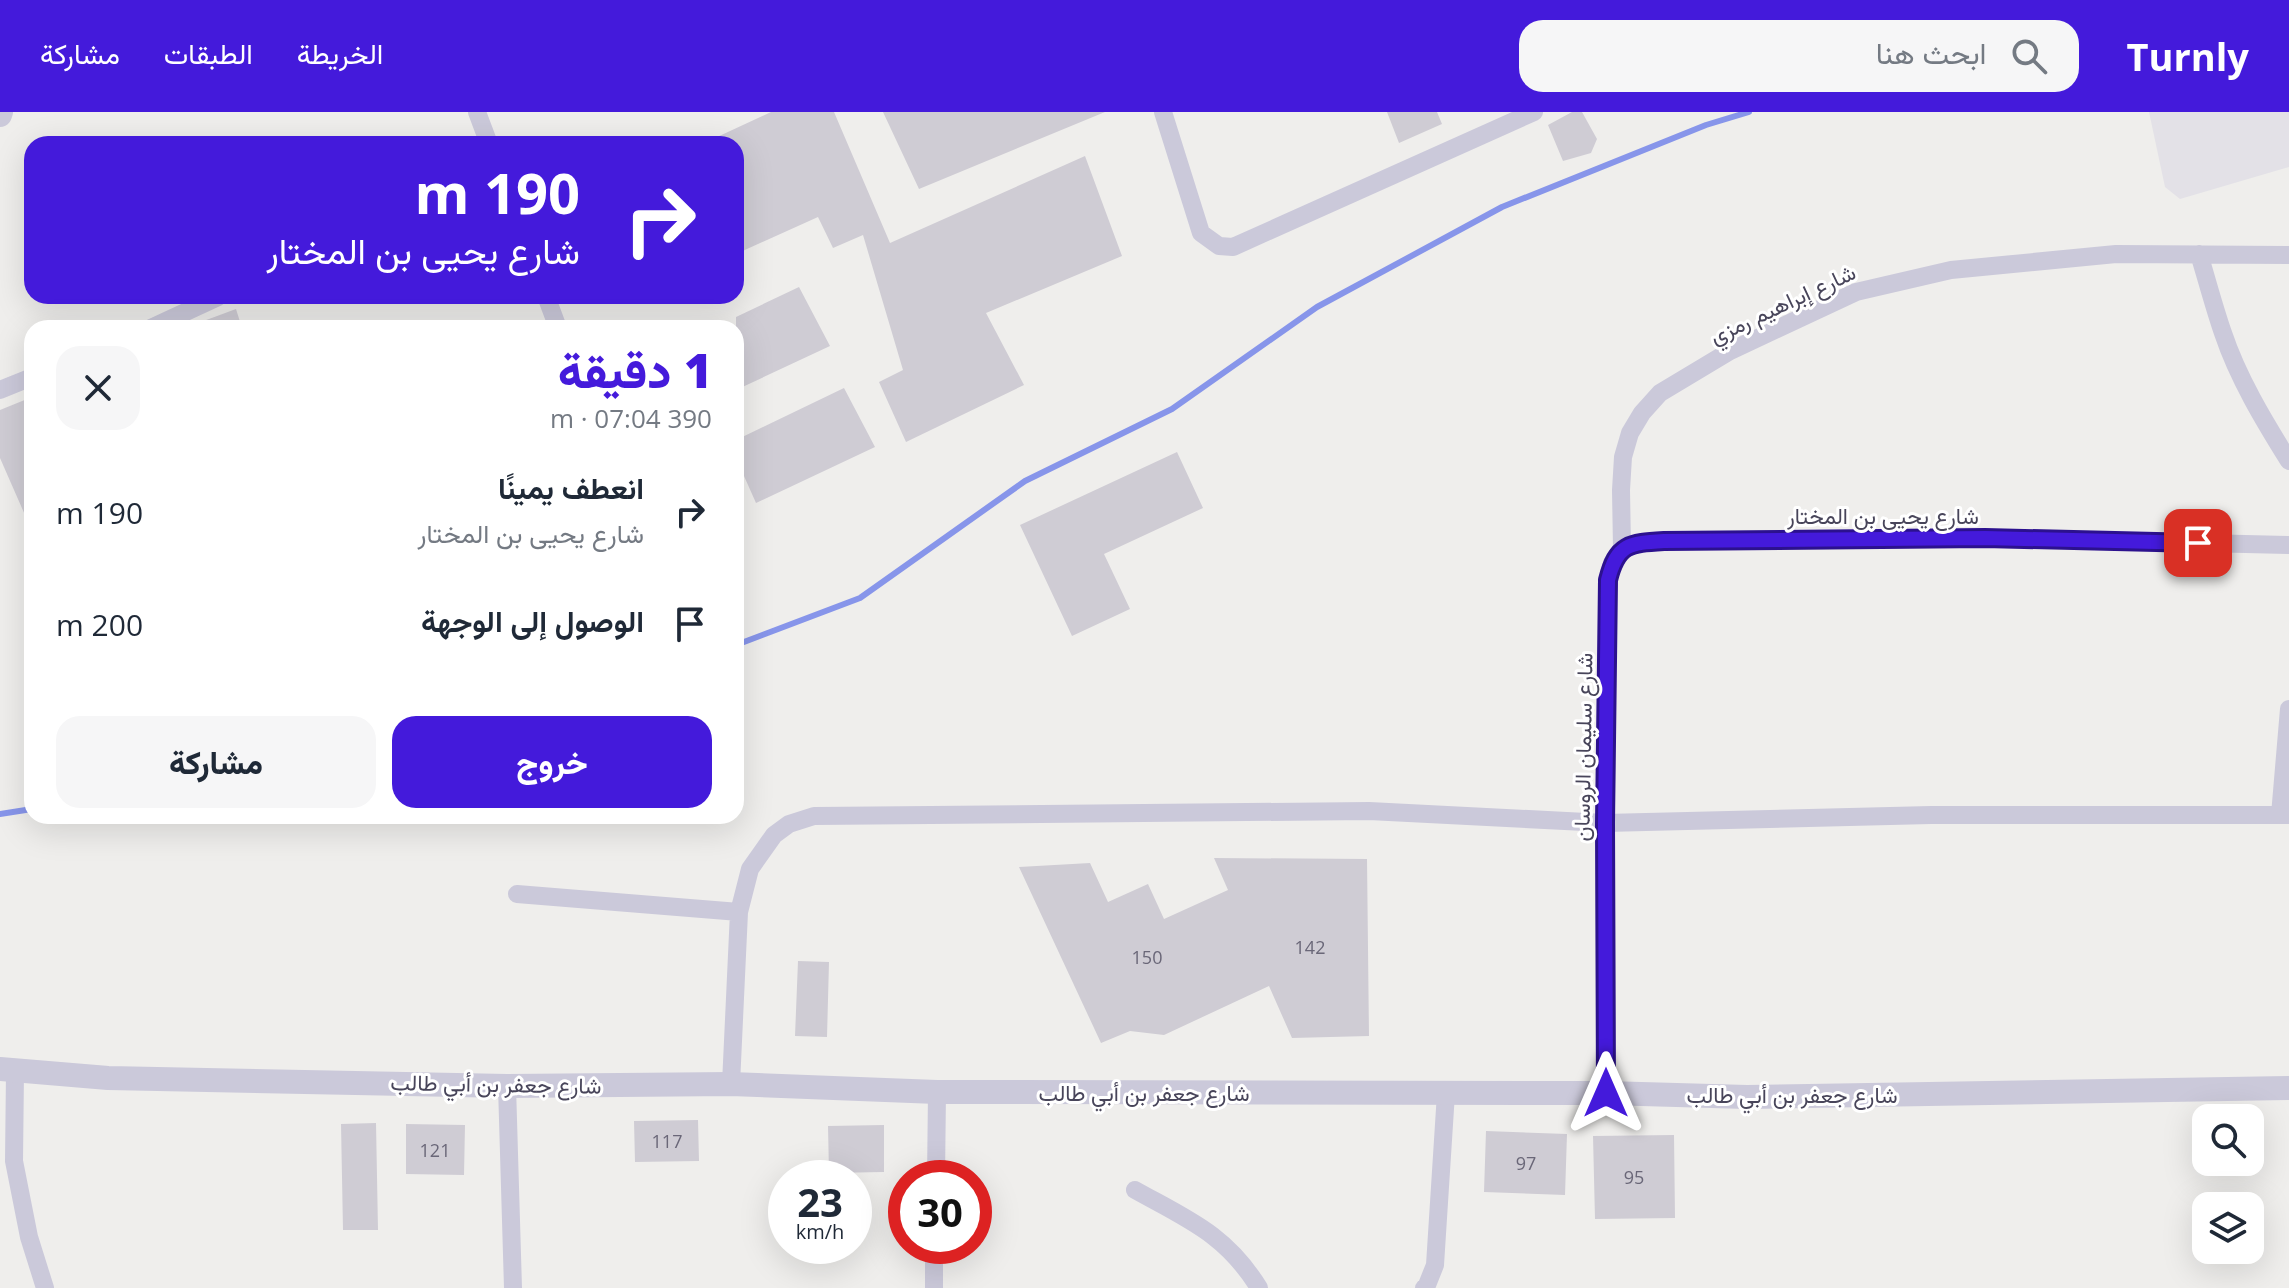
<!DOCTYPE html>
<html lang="ar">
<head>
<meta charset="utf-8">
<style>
  body { margin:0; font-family:"Open Sans",Vazirmatn,sans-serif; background:#f6f6f7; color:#1f2937; direction:rtl; height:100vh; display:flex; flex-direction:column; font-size:30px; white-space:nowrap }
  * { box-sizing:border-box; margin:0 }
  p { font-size:26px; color:#747a83 }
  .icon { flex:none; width:44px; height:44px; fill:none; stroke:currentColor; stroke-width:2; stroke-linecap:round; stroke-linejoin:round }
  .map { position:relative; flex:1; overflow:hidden; direction:ltr }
  .details { position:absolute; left:24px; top:208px; width:720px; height:504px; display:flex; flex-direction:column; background:#fff; border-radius:24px; box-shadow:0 8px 32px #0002; direction:rtl }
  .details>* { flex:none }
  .guide { position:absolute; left:24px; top:24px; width:720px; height:168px; border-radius:24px; box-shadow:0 8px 32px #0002; direction:rtl; background:#441adb; color:#fff; overflow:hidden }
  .tools { position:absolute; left:2192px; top:992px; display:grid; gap:16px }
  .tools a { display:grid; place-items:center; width:72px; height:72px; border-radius:16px; background:#fff; box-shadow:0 8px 32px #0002; font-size:40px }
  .speed { position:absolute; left:768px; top:1048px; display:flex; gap:16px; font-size:40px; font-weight:700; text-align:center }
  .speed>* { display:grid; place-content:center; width:104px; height:104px; border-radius:50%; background:#fff; box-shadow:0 8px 32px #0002; line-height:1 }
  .speed small { font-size:20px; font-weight:400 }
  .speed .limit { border:12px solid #d22; background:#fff; color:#111 }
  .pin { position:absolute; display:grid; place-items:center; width:68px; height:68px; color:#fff; margin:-34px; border-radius:16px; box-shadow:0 4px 12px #0006 }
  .me { position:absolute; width:88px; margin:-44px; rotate:0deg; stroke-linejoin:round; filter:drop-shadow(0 0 6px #0008) }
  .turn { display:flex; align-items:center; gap:28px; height:168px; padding:0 32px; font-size:36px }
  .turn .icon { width:104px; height:104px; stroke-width:2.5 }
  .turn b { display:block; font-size:56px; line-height:68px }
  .round { display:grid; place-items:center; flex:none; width:84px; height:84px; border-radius:24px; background:#f6f6f7 }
  .summary { display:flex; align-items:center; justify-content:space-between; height:136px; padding:0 32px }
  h1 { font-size:48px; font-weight:800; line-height:60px; color:#441adb }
  .action { display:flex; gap:16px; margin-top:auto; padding:16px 32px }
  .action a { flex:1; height:92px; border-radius:24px; background:#441adb; color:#fff; font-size:32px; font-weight:800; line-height:92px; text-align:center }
  .action a+a { background:#f6f6f7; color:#1f2937 }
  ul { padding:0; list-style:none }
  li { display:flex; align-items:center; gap:24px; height:112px; padding:0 32px }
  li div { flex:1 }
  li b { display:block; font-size:30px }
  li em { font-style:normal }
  header { display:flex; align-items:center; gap:48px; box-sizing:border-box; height:112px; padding:0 40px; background:#441adb; color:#fff }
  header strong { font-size:38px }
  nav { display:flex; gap:44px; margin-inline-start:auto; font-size:28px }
  .search { width:560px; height:72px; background:#f6f6f7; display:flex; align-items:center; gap:20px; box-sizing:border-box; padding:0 28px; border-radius:24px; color:#747a83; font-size:30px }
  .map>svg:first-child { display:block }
</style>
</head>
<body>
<header>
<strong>Turnly</strong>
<div class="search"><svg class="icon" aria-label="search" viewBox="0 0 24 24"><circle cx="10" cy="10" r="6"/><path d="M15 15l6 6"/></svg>ابحث هنا</div>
<nav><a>الخريطة</a><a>الطبقات</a><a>مشاركة</a></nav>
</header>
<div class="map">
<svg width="2289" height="1176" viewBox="0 0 2289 1176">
  <rect width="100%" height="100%" fill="#efeeec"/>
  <path fill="#e3e1e7" d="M2149 0H2289V55L2180 87 2165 75Z"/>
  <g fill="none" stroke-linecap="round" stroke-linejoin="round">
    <path stroke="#8795ea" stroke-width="6" d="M736 533 860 486 1025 369 1172 297 1317 195 1502 95 1706 13 1749 0
      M0 702 32 697"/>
  </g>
  <path fill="#cfccd4" d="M771 0H834L890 131 1085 44 1122 144 986 201 1024 273 906 330 879 270 903 258 863 123 833 136 818 105 736 142V32H702Z
    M883 0H1105L919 77Z
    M1387 0H1437L1442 12 1399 31Z
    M1572 0H1582L1597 27 1591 41 1563 49 1548 13Z
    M799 175 830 234 736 278V205Z
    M236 197 242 216H190V214Z
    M844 276 875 335 756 391 736 346V328Z
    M32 285V419L0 346V298Z
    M1177 340 1203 396 1104 442 1130 497 1072 524 1020 413Z
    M1214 746 1367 747 1369 924 1292 926 1269 874 1164 923 1130 919 1101 931 1019 755 1090 751 1108 790 1148 772 1164 807 1228 778Z
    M798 849 829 850 827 925 795 924Z
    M698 1008 699 1049 635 1050 634 1009Z
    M376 1011 378 1118H343L341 1012Z
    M406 1012 465 1013 464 1063 406 1062Z
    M884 1013V1060L829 1061 828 1014Z
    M1486 1019 1567 1022 1565 1083 1484 1080Z
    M1674 1023 1675 1106 1595 1107 1593 1024Z"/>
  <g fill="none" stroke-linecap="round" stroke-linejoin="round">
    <path stroke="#cbc9da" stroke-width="18" d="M477 0 489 32
      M1163 0 1201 121 1219 134 1233 135 1534 0
      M2199 142C2207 168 2214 195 2223 221 2238 266 2264 309 2289 349
      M546 184 558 216
      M151 216 218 185
      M0 278 32 265
      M1622 436 1621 378 1623 345 1630 321 1642 301 1660 281 1730 239 1856 180 1951 158 2116 142 2289 143
      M1622 436 1638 431 1664 429 1985 426 2289 433
      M2280 703 2289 597
      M517 782 739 800
      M15 960 14 1049 29 1125 45 1176
      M731 972 739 800 750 757 774 723 789 712 814 704 1369 699 1605 711 1931 703H2289
      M507 974 513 1176
      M1606 981 1605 711 1608 468 1612 451 1622 436
      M936 1066 937 980
      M1135 1078C1187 1107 1226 1122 1259 1176
      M934 1176V1134
      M1424 1176 1427 1173 1435 1153 1446 981"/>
    <path stroke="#cbc9da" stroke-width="24" d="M0 3 1 0
      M0 957 108 966 507 974 731 972 937 980 1606 981 1747 985 2289 976"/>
  </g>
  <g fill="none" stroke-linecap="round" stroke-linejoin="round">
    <defs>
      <path id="route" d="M1606 981 1605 711 1608 468C1617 432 1629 431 1664 429L1985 426 2198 431"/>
    </defs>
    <use href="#route" stroke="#2c118e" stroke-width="20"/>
    <use href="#route" stroke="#441adb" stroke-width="14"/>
  </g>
  <g text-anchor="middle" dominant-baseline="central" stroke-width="6" stroke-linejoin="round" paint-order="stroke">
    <g font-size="18" fill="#6a6778">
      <text x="1310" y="835">142</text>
      <text x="1147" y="845">150</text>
      <text x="667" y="1029">117</text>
      <text x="435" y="1038">121</text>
      <text x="1526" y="1051">97</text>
      <text x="1634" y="1065">95</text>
    </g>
    <g font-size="22" fill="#48455a" stroke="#fff">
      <text transform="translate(1782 191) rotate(-25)">شارع إبراهيم رمزي</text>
      <text x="1883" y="403">شارع يحيى بن المختار</text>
      <text transform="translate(1582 635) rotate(-89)">شارع سليمان الروسان</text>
      <text transform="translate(496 971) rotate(1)">شارع جعفر بن أبي طالب</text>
      <text x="1144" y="980">شارع جعفر بن أبي طالب</text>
      <text x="1792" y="982">شارع جعفر بن أبي طالب</text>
    </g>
  </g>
</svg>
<div class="tools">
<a><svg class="icon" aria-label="search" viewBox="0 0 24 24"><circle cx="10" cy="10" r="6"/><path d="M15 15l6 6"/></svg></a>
<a><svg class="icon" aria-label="layers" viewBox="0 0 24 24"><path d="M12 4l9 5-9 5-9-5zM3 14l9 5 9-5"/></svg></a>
</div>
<div class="speed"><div>23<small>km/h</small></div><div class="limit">30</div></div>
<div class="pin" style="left:2198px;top:431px;background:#d93025"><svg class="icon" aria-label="arrive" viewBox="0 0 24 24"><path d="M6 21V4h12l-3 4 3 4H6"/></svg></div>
<svg class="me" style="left:1606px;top:981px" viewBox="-20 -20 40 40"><path d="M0-17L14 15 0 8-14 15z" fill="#441adb" stroke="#fff" stroke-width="4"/></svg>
<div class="guide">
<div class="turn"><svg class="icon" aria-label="right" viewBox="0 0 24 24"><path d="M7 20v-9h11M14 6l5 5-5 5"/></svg><div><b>190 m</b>شارع يحيى بن المختار</div></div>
</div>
<section class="details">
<div class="summary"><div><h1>1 دقيقة</h1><p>390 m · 07:04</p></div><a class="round"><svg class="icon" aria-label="close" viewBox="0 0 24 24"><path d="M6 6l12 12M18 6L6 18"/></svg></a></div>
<ul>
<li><svg class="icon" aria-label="right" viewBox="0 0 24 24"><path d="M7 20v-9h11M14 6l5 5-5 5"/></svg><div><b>انعطف يمينًا</b><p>شارع يحيى بن المختار</p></div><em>190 m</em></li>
<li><svg class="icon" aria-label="arrive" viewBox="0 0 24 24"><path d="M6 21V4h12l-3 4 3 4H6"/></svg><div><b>الوصول إلى الوجهة</b></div><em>200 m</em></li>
</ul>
<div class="action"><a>خروج</a><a>مشاركة</a></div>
</section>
</div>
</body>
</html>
